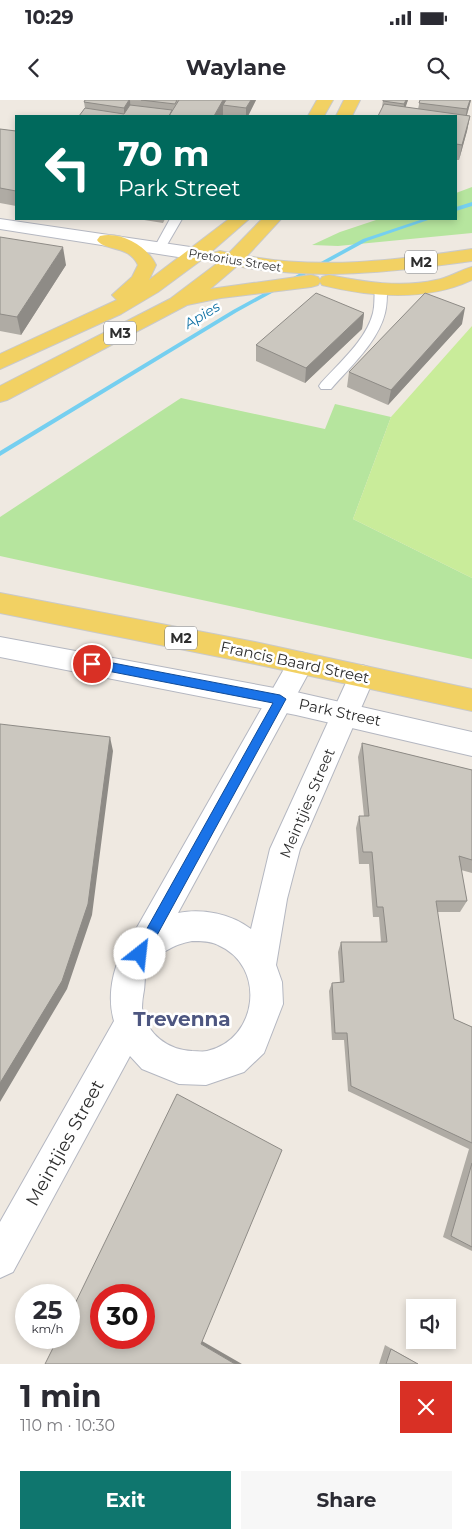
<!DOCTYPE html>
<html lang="en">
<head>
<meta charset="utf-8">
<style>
  body { margin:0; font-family:Montserrat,sans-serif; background:#f7f7f7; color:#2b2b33; height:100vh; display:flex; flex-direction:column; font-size:19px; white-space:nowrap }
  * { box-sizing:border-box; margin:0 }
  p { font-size:16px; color:#7c7c81 }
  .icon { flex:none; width:28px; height:28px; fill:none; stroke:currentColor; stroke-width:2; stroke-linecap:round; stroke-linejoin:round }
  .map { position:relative; height:1264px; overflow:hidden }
  .sheet { display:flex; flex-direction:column; background:#fff; flex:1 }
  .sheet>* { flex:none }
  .banner { position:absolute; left:15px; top:15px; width:442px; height:105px; border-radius:0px; box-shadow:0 2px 8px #0003; background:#00695c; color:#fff; overflow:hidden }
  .tools { position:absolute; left:406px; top:1199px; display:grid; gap:10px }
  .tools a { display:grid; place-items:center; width:50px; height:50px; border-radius:0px; background:#fff; box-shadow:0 2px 8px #0003; font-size:25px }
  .speed { position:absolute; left:15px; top:1184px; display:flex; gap:10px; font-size:25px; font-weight:700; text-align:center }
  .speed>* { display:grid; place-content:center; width:65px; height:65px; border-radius:50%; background:#fff; box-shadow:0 2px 8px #0003; line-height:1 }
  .speed small { font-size:12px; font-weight:400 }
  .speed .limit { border:8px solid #d22; background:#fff; color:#111 }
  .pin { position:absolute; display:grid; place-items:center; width:42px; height:42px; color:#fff; margin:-21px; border:2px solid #fff; border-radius:50%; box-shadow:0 1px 5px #0007 }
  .me { position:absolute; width:55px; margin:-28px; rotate:29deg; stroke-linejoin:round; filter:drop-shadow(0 0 4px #0008) }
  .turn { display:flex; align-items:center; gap:18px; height:105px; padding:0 20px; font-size:22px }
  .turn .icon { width:65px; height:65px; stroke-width:2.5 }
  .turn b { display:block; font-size:35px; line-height:42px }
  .round { display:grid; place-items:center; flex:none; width:52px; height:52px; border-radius:0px; background:#f7f7f7 }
  .overview { display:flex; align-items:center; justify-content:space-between; height:85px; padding:0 20px }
  h1 { font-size:30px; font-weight:700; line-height:38px }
  .action { display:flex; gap:10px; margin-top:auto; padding:10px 20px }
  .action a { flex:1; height:58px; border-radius:0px; background:#0f766e; color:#fff; font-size:20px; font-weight:700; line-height:58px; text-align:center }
  .action a+a { background:#f7f7f7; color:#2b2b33 }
  .status { display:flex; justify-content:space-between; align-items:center; height:35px; padding:0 25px; background:#fff; direction:ltr }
  .status svg { height:14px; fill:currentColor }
  header { display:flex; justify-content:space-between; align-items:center; height:65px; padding:0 20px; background:#fff; font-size:22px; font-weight:700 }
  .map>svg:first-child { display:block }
</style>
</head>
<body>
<div class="status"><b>10:29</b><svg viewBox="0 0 49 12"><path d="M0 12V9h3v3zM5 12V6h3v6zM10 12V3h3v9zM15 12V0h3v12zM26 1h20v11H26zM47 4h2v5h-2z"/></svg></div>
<header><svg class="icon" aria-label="back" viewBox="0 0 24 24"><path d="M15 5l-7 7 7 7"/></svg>Waylane<svg class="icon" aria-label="search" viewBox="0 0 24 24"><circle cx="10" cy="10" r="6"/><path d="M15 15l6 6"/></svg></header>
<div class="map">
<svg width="472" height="1264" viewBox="0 0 472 1264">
  <rect width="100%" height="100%" fill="#efe9e1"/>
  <path fill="#b6e59e" d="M472 87V133L338 146 312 145 340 132 379 119H456V93Z
    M181 298 325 329 335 304 391 317 353 419 472 478V559L0 456V417Z"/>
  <path fill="#c9ec9a" d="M472 226V478L353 419 391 317Z"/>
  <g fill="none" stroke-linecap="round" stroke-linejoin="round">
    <path fill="#75cff0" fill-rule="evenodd" d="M472 102V106L456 111V107Z
      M423 119H431L367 141 237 212 0 356V351L233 210 363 139Z"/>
    <defs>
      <path id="service" d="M170 119H182L164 150H156L154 148Z
        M381 185 387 189C387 197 387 205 385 213 378 242 350 267 331 289H321L319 286 321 283C340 262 366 240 373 213 375 205 374 197 375 189Z"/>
      <path id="minor" d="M301 552 310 555 314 563 178 813C203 808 231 814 251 829L270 749 349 576 353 568 362 565 371 568 375 576 300 749 287 799 276 865 282 882 283 904 264 953 244 972 206 985 179 984 142 969 130 956 13 1172 0 1178V1122L114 921C108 901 111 878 119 859L292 555ZM192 841C201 841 211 841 218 845 267 866 258 940 207 951 203 952 197 951 192 951 168 950 146 934 142 908 142 903 143 895 144 890 145 884 144 877 147 871 155 854 175 844 192 841Z"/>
      <path id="tertiary" d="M0 119 197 148 204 150 206 154 204 158 197 160 0 129Z
        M0 537 296 592 472 632V656L296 615 0 557Z"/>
      <path id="primary" d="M317 0H333L324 16H308Z
        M344 0H360L352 16H336Z
        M229 119H249L204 158 158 192 121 214 0 269V254L117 200 112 195 132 177 138 165C128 144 105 152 97 140L100 136C121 131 147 146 156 165L149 180Z
        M262 119H281L247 156C322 170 397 160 472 149V161C393 172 316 181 237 166L210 189 311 175 318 177 320 180 322 177 329 175C364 182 401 188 436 180 449 178 460 170 472 167V180C425 202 371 197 322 185L320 182 318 185 311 187 221 198 187 205 7 300 0 302V286L170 199 219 162 213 161 211 157 213 153 220 151 229 153Z
        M0 493 255 542 472 589V611L255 564 0 513Z"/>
    </defs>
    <use href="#service" stroke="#b4b7c1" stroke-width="2"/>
    <use href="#minor" stroke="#b4b7c1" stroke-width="2"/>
    <use href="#tertiary" stroke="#b4b7c1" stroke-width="2"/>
    <use href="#primary" stroke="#c9c9c9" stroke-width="2"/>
    <use href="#service" fill="#fff" fill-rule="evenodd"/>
    <use href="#minor" fill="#fff" fill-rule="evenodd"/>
    <use href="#tertiary" fill="#fff" fill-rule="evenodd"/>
    <use href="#primary" fill="#f2d163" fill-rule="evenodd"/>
  </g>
  <path fill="#afaba4" d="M85 0H256L248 16H79L85 8 84 2Z
    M383 0H408L405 7 418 9 420 0H471L467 15 470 16 467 31 459 60H456V16L382 7Z
    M0 29 16 31V106L0 103Z
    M138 119H165L163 123Z
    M0 137 66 165 21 235 0 231Z
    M364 213 362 229 305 283 256 261V245Z
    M462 224 388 305 347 287 349 272Z
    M362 643 472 670V773L461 770 467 801 460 812H437L454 919 472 927V1151L443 1137 469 1049 348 991 344 940H332L329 891 332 883H340L338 852 341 842H381L379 817H373L369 764H359L356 728 359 716H364L358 657Z
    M385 1245 418 1264H379Z"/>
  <path fill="#8e8b86" d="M129 0H130L131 16H124V8Z
    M223 0H232L223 5V16H214Z
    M251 0H256L248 16H246V8Z
    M406 0H408L403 15 404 4Z
    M470 0H471L464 25 467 9Z
    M470 16 467 31 459 60 462 45Z
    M63 147 66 165 21 235 17 217Z
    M465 208 462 224 388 305 391 290Z
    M364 213 362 229 305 283 306 268Z
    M110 637 113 651 92 815 67 889 0 1002V983Z
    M202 1241 242 1264H235L201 1244Z"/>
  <path fill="#cbc7bf" stroke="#8e8b86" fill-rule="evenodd" d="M85 0H129L124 8 84 2Z
    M141 0H177L175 4Z
    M179 0H223L214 16H169Z
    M226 0H251L246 8 223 5Z
    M383 0H406L404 4 383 1Z
    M420 0H470L467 9 419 3Z
    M384 4 470 16 462 45 456 44V16H378Z
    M130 5 172 10 169 16H79L85 8 124 14Z
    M0 29 16 31V91L0 88Z
    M0 137 63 147 17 217 0 214Z
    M316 193 364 213 306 268 256 245Z
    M425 193 465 208 391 290 349 272Z
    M0 624 110 637 88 804 62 881 0 983Z
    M362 643 472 670V760L459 756 467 801H436L454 919 472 927V1043L351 986 347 933H335L332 883 344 882 341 842H387L383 807H377L372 752H363L359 716H369Z
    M177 994 282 1050 201 1244 235 1264H45L58 1238H69V1216ZM101 1195H144V1238H101Z
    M472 1063V1147L451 1136Z
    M391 1249 418 1264H386Z"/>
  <path fill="#1a73e8" stroke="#114b97" d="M92 559 280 595 286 599 144 859 140 861 135 859 133 854 135 850 273 603 92 568 86 564Z"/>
  <g text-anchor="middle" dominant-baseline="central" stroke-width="5" stroke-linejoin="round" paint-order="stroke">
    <g font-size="12" fill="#2e2e2e" stroke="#fff">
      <text transform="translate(235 160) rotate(9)">Pretorius Street</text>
    </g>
    <g fill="#fff" stroke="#6d6d6d" stroke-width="1">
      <rect x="405" y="150.5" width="32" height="23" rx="4"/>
      <rect x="104" y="221.5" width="32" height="23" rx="4"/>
      <rect x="165" y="526.5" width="32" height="23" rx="4"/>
    </g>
    <g font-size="14" font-weight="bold" fill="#2e2e2e">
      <text x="421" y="162">M2</text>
      <text x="120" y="233">M3</text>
      <text x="181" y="538">M2</text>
    </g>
    <g font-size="14" font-style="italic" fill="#0d6fa3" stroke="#fff">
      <text transform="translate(202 215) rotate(-31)">Apies</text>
    </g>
    <g font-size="15" fill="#2e2e2e" stroke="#fff">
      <text transform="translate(295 562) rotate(12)">Francis Baard Street</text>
      <text transform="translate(340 612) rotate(12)">Park Street</text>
      <text transform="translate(307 703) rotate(-67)">Meintjies Street</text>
    </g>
    <g font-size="18" fill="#2e2e2e" stroke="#fff">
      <text transform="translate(65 1043) rotate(-61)">Meintjies Street</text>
    </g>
    <g font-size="20" font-weight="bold" fill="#4d5680" stroke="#fff">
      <text x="182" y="919">Trevenna</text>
    </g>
  </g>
</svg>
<div class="tools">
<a><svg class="icon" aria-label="sound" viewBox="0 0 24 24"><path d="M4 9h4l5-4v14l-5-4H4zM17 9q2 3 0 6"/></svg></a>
</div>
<div class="speed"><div>25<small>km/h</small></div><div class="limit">30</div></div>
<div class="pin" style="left:92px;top:564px;background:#d93025"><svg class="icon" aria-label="arrive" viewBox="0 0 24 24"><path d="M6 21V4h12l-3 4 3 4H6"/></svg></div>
<svg class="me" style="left:140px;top:854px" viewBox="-20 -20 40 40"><circle r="19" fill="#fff"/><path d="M0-13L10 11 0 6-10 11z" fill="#1a73e8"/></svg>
<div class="banner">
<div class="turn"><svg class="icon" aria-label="left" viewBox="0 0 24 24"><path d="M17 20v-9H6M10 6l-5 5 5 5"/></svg><div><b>70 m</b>Park Street</div></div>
</div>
</div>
<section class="sheet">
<div class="overview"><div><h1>1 min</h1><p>110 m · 10:30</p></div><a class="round" style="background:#d93025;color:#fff"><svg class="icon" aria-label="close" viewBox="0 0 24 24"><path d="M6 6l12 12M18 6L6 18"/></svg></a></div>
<div class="action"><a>Exit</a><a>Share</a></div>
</section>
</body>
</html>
